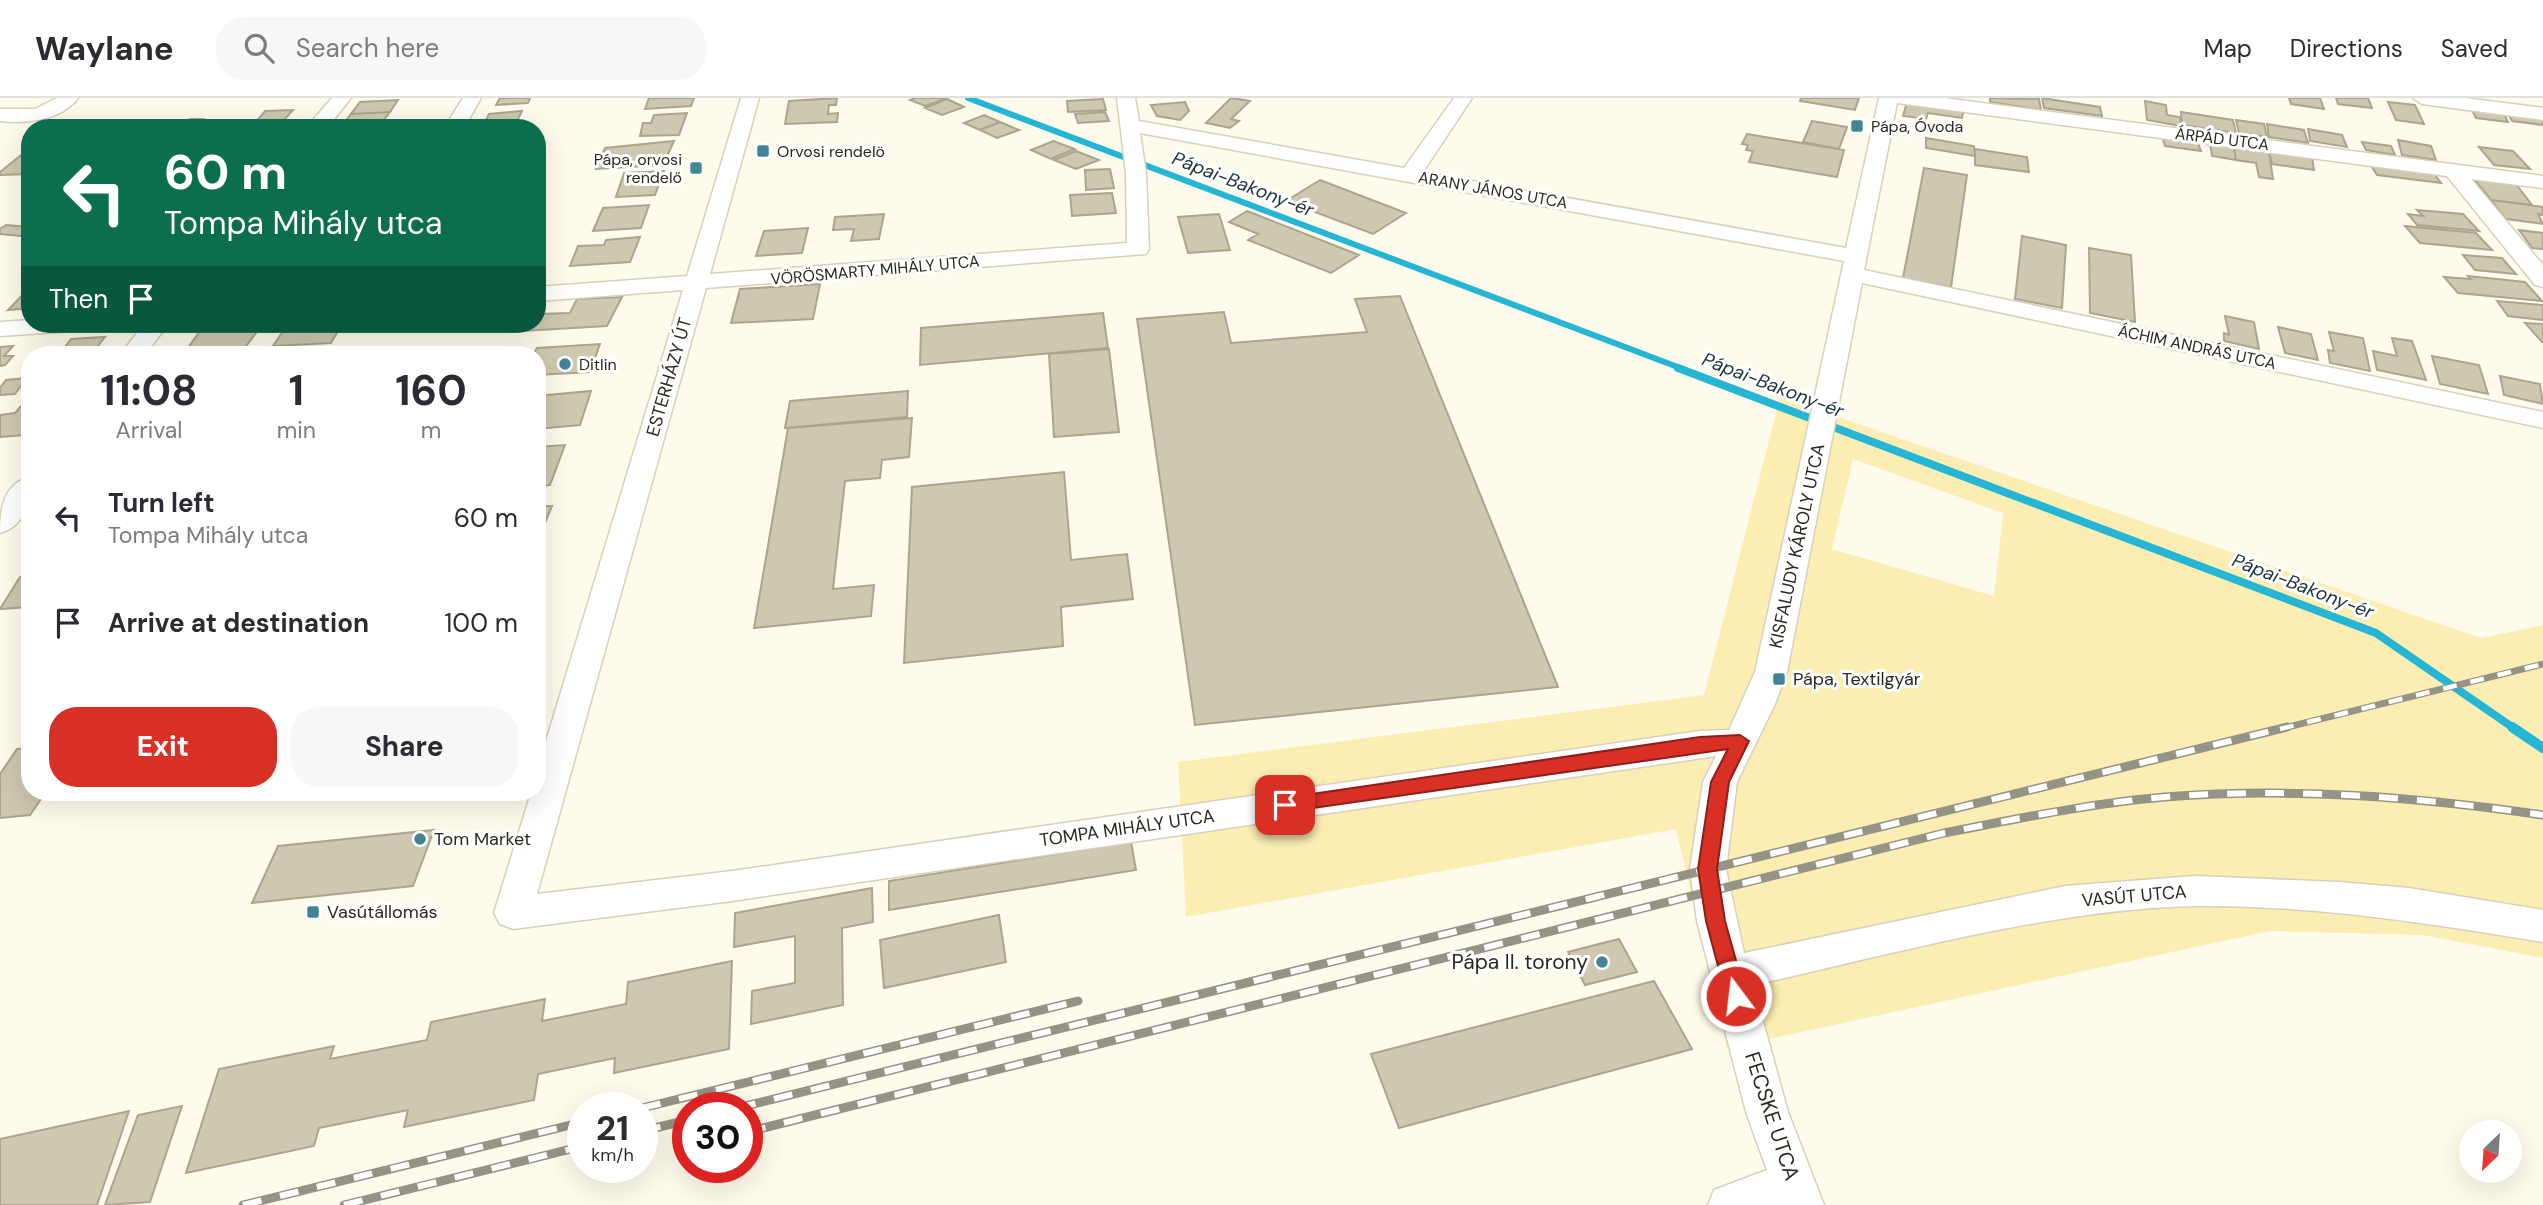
<!DOCTYPE html>
<html lang="en">
<head>
<meta charset="utf-8">
<style>
  body { margin:0; font-family:"DM Sans",sans-serif; background:#f7f7f7; color:#2b2b33; height:100vh; display:flex; flex-direction:column; font-size:26px; white-space:nowrap }
  * { box-sizing:border-box; margin:0 }
  p { font-size:23px; color:#7c7c81 }
  .icon { flex:none; width:38px; height:38px; fill:none; stroke:currentColor; stroke-width:2; stroke-linecap:round; stroke-linejoin:round }
  .map { position:relative; flex:1; overflow:hidden }
  .panel { position:absolute; left:21px; top:248px; width:525px; height:455px; display:flex; flex-direction:column; background:#fff; border-radius:28px; box-shadow:0 7px 28px #0002 }
  .panel>* { flex:none }
  .banner { position:absolute; left:21px; top:21px; width:525px; height:214px; border-radius:28px; box-shadow:0 7px 28px #0002; background:#0b6e4f; color:#fff; overflow:hidden }
  .needle { width:46px; rotate:205deg }
  .fabs { position:absolute; left:2459px; top:1022px; display:grid; gap:14px }
  .fabs a { display:grid; place-items:center; width:63px; height:63px; border-radius:50%; background:#fff; box-shadow:0 7px 28px #0002; font-size:35px }
  .speed { position:absolute; left:567px; top:994px; display:flex; gap:14px; font-size:35px; font-weight:700; text-align:center }
  .speed>* { display:grid; place-content:center; width:91px; height:91px; border-radius:50%; background:#fff; box-shadow:0 7px 28px #0002; line-height:1 }
  .speed small { font-size:18px; font-weight:400 }
  .speed .limit { border:10px solid #d22; background:#fff; color:#111 }
  .pin { position:absolute; display:grid; place-items:center; width:60px; height:60px; color:#fff; margin:-30px; border-radius:14px; box-shadow:0 4px 10px #0006 }
  .me { position:absolute; width:77px; margin:-38px; rotate:345deg; stroke-linejoin:round; filter:drop-shadow(0 0 5px #0008) }
  .turn { display:flex; align-items:center; gap:24px; height:147px; padding:0 28px; font-size:32px }
  .turn .icon { width:91px; height:91px; stroke-width:2.5 }
  .turn b { display:block; font-size:49px; line-height:60px }
  .then { display:flex; align-items:center; height:66px; padding:0 28px; background:#0003; gap:14px; font-size:26px }
  .eta { display:flex; justify-content:space-evenly; align-items:center; height:119px; text-align:center }
  .eta b { font-size:42px; font-weight:700; line-height:49px }
  .action { display:flex; gap:14px; margin-top:auto; padding:14px 28px }
  .action a { flex:1; height:80px; border-radius:28px; background:#d93025; color:#fff; font-size:28px; font-weight:700; line-height:80px; text-align:center }
  .action a+a { background:#f7f7f7; color:#2b2b33 }
  ul { padding:0; list-style:none }
  li { display:flex; align-items:center; gap:21px; height:105px; padding:0 28px }
  li div { flex:1 }
  li b { display:block; font-size:26px }
  li em { font-style:normal }
  header { display:flex; align-items:center; gap:42px; box-sizing:border-box; height:98px; padding:0 35px; background:#fff; border-bottom:2px solid #e1e1e2 }
  header strong { font-size:33px }
  nav { display:flex; gap:38px; margin-inline-start:auto; font-size:24px }
  .search { width:490px; height:63px; background:#f7f7f7; display:flex; align-items:center; gap:18px; box-sizing:border-box; padding:0 24px; border-radius:28px; color:#7c7c81; font-size:26px }
  .map>svg:first-child { display:block }
</style>
</head>
<body>
<header>
<strong>Waylane</strong>
<div class="search"><svg class="icon" aria-label="search" viewBox="0 0 24 24"><circle cx="10" cy="10" r="6"/><path d="M15 15l6 6"/></svg>Search here</div>
<nav><a>Map</a><a>Directions</a><a>Saved</a></nav>
</header>
<div class="map">
<svg width="2543" height="1107" viewBox="0 0 2543 1107">
  <rect width="100%" height="100%" fill="#fffbec"/>
  <path fill="#fceeb3" fill-rule="evenodd" d="M1780 299 2481 540 2543 527V860L2422 837 2270 833 1727 950 1676 731 1186 819 1178 664 1704 597ZM1853 361 2003 415 1994 498 1832 451Z"/>
  <g fill="none" stroke-linecap="round" stroke-linejoin="round">
    <path stroke="#25b5d5" stroke-width="6" d="M968 0 1683 271"/>
    <path stroke="#25b5d5" stroke-width="8" d="M1678 270 2376 535 2515 631"/>
    <path stroke="#25b5d5" stroke-width="10" d="M2512 629 2543 650"/>
  </g>
  <path fill="#cec8b0" stroke="#aaa58d" stroke-width="2" d="M500 0H530L528 5 496 7Z
    M649 0H694L691 8 645 11Z
    M837 0 836 7H829L828 16 838 15 837 24 785 26 789 3Z
    M915 0H943L945 1 925 8 910 2Z
    M1231 0 1250 3 1231 21 1239 23 1230 30 1206 25Z
    M1801 0H1859L1855 12 1800 3Z
    M1990 0 2039 1 2041 12 1990 4Z
    M2042 0 2100 9 2102 18 2044 10Z
    M2289 0H2320L2324 11 2291 6Z
    M2336 0H2368L2372 10 2338 6Z
    M947 1 964 9 942 17 925 10Z
    M1103 1 1106 12 1068 14 1067 3Z
    M398 2 390 14 351 16 360 4Z
    M2145 3 2166 7 2167 17 2180 19 2181 28 2147 22Z
    M1185 4 1189 13 1180 22 1157 18 1151 7Z
    M1907 4 1964 11 1962 20 1928 15 1926 21 1903 18Z
    M2388 4 2415 7 2424 26 2396 22Z
    M2470 8 2502 12 2508 24 2476 20Z
    M293 12 283 23 255 25 265 13Z
    M2506 12 2543 17V27L2512 23Z
    M522 13 516 25 483 28 489 16Z
    M390 14 380 27 341 29 351 16Z
    M1105 14 1109 23 1078 25 1075 16Z
    M2181 14 2233 22 2236 35 2182 27Z
    M687 15 679 37 640 38 643 25H651L654 17Z
    M984 17 1000 24 980 32 964 25Z
    M190 21H203L194 30H181Z
    M2236 22 2264 26 2267 39 2239 35Z
    M1812 23 1847 29 1839 51 1803 44Z
    M1000 24 1019 32 997 40 980 32Z
    M2267 26 2304 32 2308 45 2269 39Z
    M2308 31 2342 37 2347 49 2310 43Z
    M1747 36 1844 52 1837 79 1749 64 1753 53 1746 52 1748 47 1742 46Z
    M2162 38 2197 43 2201 53 2165 48Z
    M1926 40 1974 48 1975 58 1926 50Z
    M2398 42 2431 48 2436 62 2402 57Z
    M674 43 663 67 596 71 605 50Z
    M1053 43 1075 51 1051 61 1031 52Z
    M2362 44 2391 48 2395 57 2366 52Z
    M2210 45 2234 49 2236 62 2212 58Z
    M2234 49 2269 54 2273 81 2259 79 2256 65 2236 62Z
    M2479 49 2513 53 2530 71 2494 67Z
    M30 50V76L0 77V74Z
    M1975 51 2027 59 2029 74 1975 67Z
    M1076 53 1099 62 1076 71 1054 62Z
    M2269 53 2312 59 2314 72 2272 66Z
    M2370 66 2433 74 2441 85 2377 77Z
    M1924 70 1967 77 1951 189 1903 180Z
    M1110 71 1114 90 1086 92 1085 72Z
    M664 73 655 97 616 99 624 75Z
    M2473 80 2515 85 2532 107 2491 102Z
    M1320 82 1406 115 1373 136 1286 103Z
    M1112 95 1116 115 1072 118 1070 97Z
    M2491 102 2543 109V117L2538 116 2543 126 2506 121Z
    M649 107 641 130 593 133 603 110Z
    M2417 112 2463 116 2479 133 2417 127 2408 116 2423 118Z
    M1247 113 1359 157 1331 175 1248 142 1258 136 1229 124Z
    M884 116 879 141 851 143 854 131 833 132 835 119Z
    M1219 116 1230 152 1188 155 1178 119Z
    M6 127 30 129V139L0 136V131Z
    M2405 128 2476 135 2492 152 2420 145Z
    M808 130 802 155 756 158 764 133Z
    M2519 132 2543 135V151L2532 150Z
    M2022 138 2066 147 2062 210 2015 201Z
    M640 139 630 164 570 168 578 148 604 147 606 142Z
    M2089 150 2131 157 2135 224 2090 215Z
    M2463 157 2502 160 2516 176 2475 172Z
    M2468 178 2525 184 2542 203 2458 195 2444 179 2471 181Z
    M820 186 813 221 731 225 740 191Z
    M29 190 30 210 8 212Z
    M1400 198 1558 589 1195 627 1137 221 1224 214 1231 245 1367 234 1355 201Z
    M622 199 607 228 523 233 526 226H537V216L570 215 577 201Z
    M2497 203 2543 207V222L2508 218Z
    M1103 215 1108 250 920 267 921 230Z
    M2225 218 2254 224 2259 251 2224 243V235L2229 237Z
    M2525 225 2543 226V244H2542Z
    M263 226 243 252 183 257 202 230Z
    M288 226H342L331 245 273 248Z
    M2278 229 2311 236 2318 262 2285 255Z
    M2329 234 2363 240 2370 273 2330 265 2328 252 2334 253Z
    M105 239 91 257H48L62 253 71 241Z
    M2392 240 2412 243 2426 282 2377 272 2373 253 2397 258Z
    M600 246 590 274 537 277V257H533L537 250Z
    M13 248 4 258H13L5 267 0 268V249Z
    M1109 251 1119 334 1054 339 1049 256Z
    M2432 258 2479 267 2488 296 2440 286Z
    M2500 278 2540 286 2543 306 2504 297Z
    M27 280 15 296 0 297V290L6 282Z
    M591 293 580 327 537 331V298Z
    M908 293 907 319 785 330 790 303Z
    M30 306V331L25 337 0 339V317L15 315 22 307Z
    M912 320 909 359 882 362 880 380 845 383 833 491 874 487 871 518 754 530 788 330Z
    M565 347 550 387 537 388V349Z
    M1064 374 1071 462 1127 456 1133 501 1061 509 1063 548 904 565 912 389Z
    M537 408H552L537 444Z
    M20 479H30V509L0 511Z
    M30 650V695H45L30 717 0 720V676L17 651Z
    M434 732 413 788 252 805 278 748Z
    M1131 744 1136 772 889 812V783Z
    M872 790 873 824 842 830 843 907 751 926 752 893 795 885V838L734 849 735 815Z
    M999 817 1006 864 884 890 880 842Z
    M1619 841 1637 874 1585 887 1568 854Z
    M732 863 729 951 614 975 615 960 538 976 534 1002 404 1029 408 1012 319 1030 314 1048 186 1075 219 971 334 948 330 961 427 942 431 924 545 901 542 923 626 906 628 884Z
    M1654 883 1692 951 1399 1030 1371 956Z
    M182 1008 150 1104 105 1107 138 1017Z
    M129 1013 97 1107H0V1041Z"/>
  <g fill="none" stroke-linecap="round" stroke-linejoin="round">
    <defs>
      <path id="minor" d="M57 0H78C62 22 26 26 0 23V11H35Z
        M332 0H351L327 30H306Z
        M463 0H481L464 30H444Z
        M741 0H759L710 176 1127 145 1126 75 1117 0H1135L1139 23 1404 70 1454 0H1472L1423 74 1846 150 1879 0H1944L2543 78V90L2471 81 2543 167V189L2535 187 2447 78 1897 5 1864 172 2543 314V330L1862 185 1787 574 1775 606 1737 684 1726 771 1744 855 2065 788 2195 778 2339 784 2409 790 2543 812V844C2428 825 2313 807 2196 808 2051 811 1894 856 1753 887L1788 1014 1824 1107H1708L1714 1092 1767 1072 1746 1014 1697 823 1690 771 1703 684 1716 658 732 803 513 831 500 826 494 815 531 695H537V673L683 192 537 203V189L687 178ZM1140 35 1844 163 1755 574 1729 632 1700 633 732 773 537 796 706 190 1146 156 1149 151 1146 75Z
        M2413 0H2465L2543 10V22L2422 6Z
        M30 222V226H86L82 231 74 233 0 238V224Z
        M144 226H168L145 257H120Z
        M30 379C30 402 26 428 0 435 0 412 3 386 30 379Z"/>
    </defs>
    <use href="#minor" stroke="#d7d1b9" stroke-width="3"/>
    <use href="#minor" fill="#fff" fill-rule="evenodd"/>
    <defs>
      <path id="rail-far1" d="M2280 631 2543 566"/>
      <path id="rail" d="M642 1010 1078 903
        M737 1010 2287 629
        M642 1033 688 1022
        M747 1034 1944 735C2017 721 2091 705 2165 699 2292 689 2418 699 2543 717
        M243 1107 583 1024
        M344 1107 583 1048"/>
    </defs>
    <use href="#rail-far1" stroke="#959286" stroke-width="7"/>
    <use href="#rail" stroke="#959286" stroke-width="9"/>
    <use href="#rail-far1" stroke="#fff" stroke-width="4.5" stroke-dasharray="14" stroke-linecap="butt"/>
    <use href="#rail" stroke="#fff" stroke-width="6" stroke-dasharray="19" stroke-linecap="butt"/>
  </g>
  <path fill="#d93025" stroke="#8d1f18" stroke-width="2" d="M1740 637 1749 643 1729 684 1717 771 1725 823 1746 898 1743 905 1736 907 1729 905 1726 898 1706 823 1698 771 1711 684 1728 651 1285 714 1277 707 1285 700 1700 639Z"/>
  <g fill="#428496" stroke="#fff" stroke-width="2.5">
    <rect x="1850" y="21" width="14" height="14" rx="3.5"/>
    <rect x="756" y="46" width="14" height="14" rx="3.5"/>
    <rect x="689" y="63" width="14" height="14" rx="3.5"/>
    <circle cx="565" cy="266" r="7"/>
    <rect x="1772" y="574" width="14" height="14" rx="3.5"/>
    <circle cx="420" cy="741" r="7"/>
    <rect x="306" y="807" width="14" height="14" rx="3.5"/>
    <circle cx="1602" cy="864" r="7"/>
  </g>
  <g text-anchor="middle" dominant-baseline="central" stroke-width="6" stroke-linejoin="round" paint-order="stroke">
    <g font-size="16" fill="#29271e" stroke="#fff" text-anchor="start">
      <text x="1871" y="28">Pápa, Óvoda</text>
      <text x="777" y="53">Orvosi rendelö</text>
      <text x="682" y="61" text-anchor="end">Pápa, orvosi<tspan x="682" dy="18">rendelő</tspan></text>
      <text x="579" y="266">Ditlin</text>
    </g>
    <g font-size="16" fill="#29271e" stroke="#fff">
      <text transform="translate(2222 41) rotate(7)">ÁRPÁD UTCA</text>
      <text transform="translate(1493 92) rotate(10)">ARANY JÁNOS UTCA</text>
      <text transform="translate(875 172) rotate(-5)">VÖRÖSMARTY MIHÁLY UTCA</text>
      <text transform="translate(2197 249) rotate(12)">ÁCHIM ANDRÁS UTCA</text>
    </g>
    <g font-size="18" fill="#29271e" stroke="#fff">
      <text transform="translate(669 279) rotate(-74)">ESTERHÁZY ÚT</text>
      <text transform="translate(1797 448) rotate(-78)">KISFALUDY KÁROLY UTCA</text>
      <text transform="translate(1127 730) rotate(-8)">TOMPA MIHÁLY UTCA</text>
      <text transform="translate(2134 798) rotate(-5)">VASÚT UTCA</text>
    </g>
    <g font-size="18" fill="#29271e" stroke="#fff" text-anchor="start">
      <text x="1793" y="581">Pápa, Textilgyár</text>
      <text x="434" y="741">Tom Market</text>
      <text x="327" y="814">Vasútállomás</text>
    </g>
    <g font-size="19" font-style="italic" fill="#1c3238" stroke="#fff">
      <text transform="translate(1243 86) rotate(21)">Pápai-Bakony-ér</text>
      <text transform="translate(1773 287) rotate(21)">Pápai-Bakony-ér</text>
      <text transform="translate(2303 488) rotate(21)">Pápai-Bakony-ér</text>
    </g>
    <g font-size="21" fill="#29271e" stroke="#fff" text-anchor="end">
      <text x="1588" y="864">Pápa II. torony</text>
    </g>
    <g font-size="21" fill="#29271e" stroke="#fff">
      <text transform="translate(1772 1018) rotate(72)">FECSKE UTCA</text>
    </g>
  </g>
</svg>
<div class="fabs">
<a><svg class="needle" viewBox="-14 -14 28 28"><path d="M0-13l5 13h-10z" fill="#e53935"/><path d="M0 13l5-13h-10z" fill="#7c7c81"/></svg></a>
</div>
<div class="speed"><div>21<small>km/h</small></div><div class="limit">30</div></div>
<div class="pin" style="left:1285px;top:707px;background:#d93025"><svg class="icon" aria-label="arrive" viewBox="0 0 24 24"><path d="M6 21V4h12l-3 4 3 4H6"/></svg></div>
<svg class="me" style="left:1736px;top:898px" viewBox="-20 -20 40 40"><circle r="17" fill="#d93025" stroke="#fff" stroke-width="3"/><path d="M0-11L8 9 0 5-8 9z" fill="#fff"/></svg>
<div class="banner">
<div class="turn"><svg class="icon" aria-label="left" viewBox="0 0 24 24"><path d="M17 20v-9H6M10 6l-5 5 5 5"/></svg><div><b>60 m</b>Tompa Mihály utca</div></div>
<div class="then">Then<svg class="icon" aria-label="arrive" viewBox="0 0 24 24"><path d="M6 21V4h12l-3 4 3 4H6"/></svg></div>
</div>
<section class="panel">
<div class="eta">
<div><b>11:08</b><p>Arrival</p></div>
<div><b>1</b><p>min</p></div>
<div><b>160</b><p>m</p></div>
</div>
<ul>
<li><svg class="icon" aria-label="left" viewBox="0 0 24 24"><path d="M17 20v-9H6M10 6l-5 5 5 5"/></svg><div><b>Turn left</b><p>Tompa Mihály utca</p></div><em>60 m</em></li>
<li><svg class="icon" aria-label="arrive" viewBox="0 0 24 24"><path d="M6 21V4h12l-3 4 3 4H6"/></svg><div><b>Arrive at destination</b></div><em>100 m</em></li>
</ul>
<div class="action"><a>Exit</a><a>Share</a></div>
</section>
</div>
</body>
</html>
